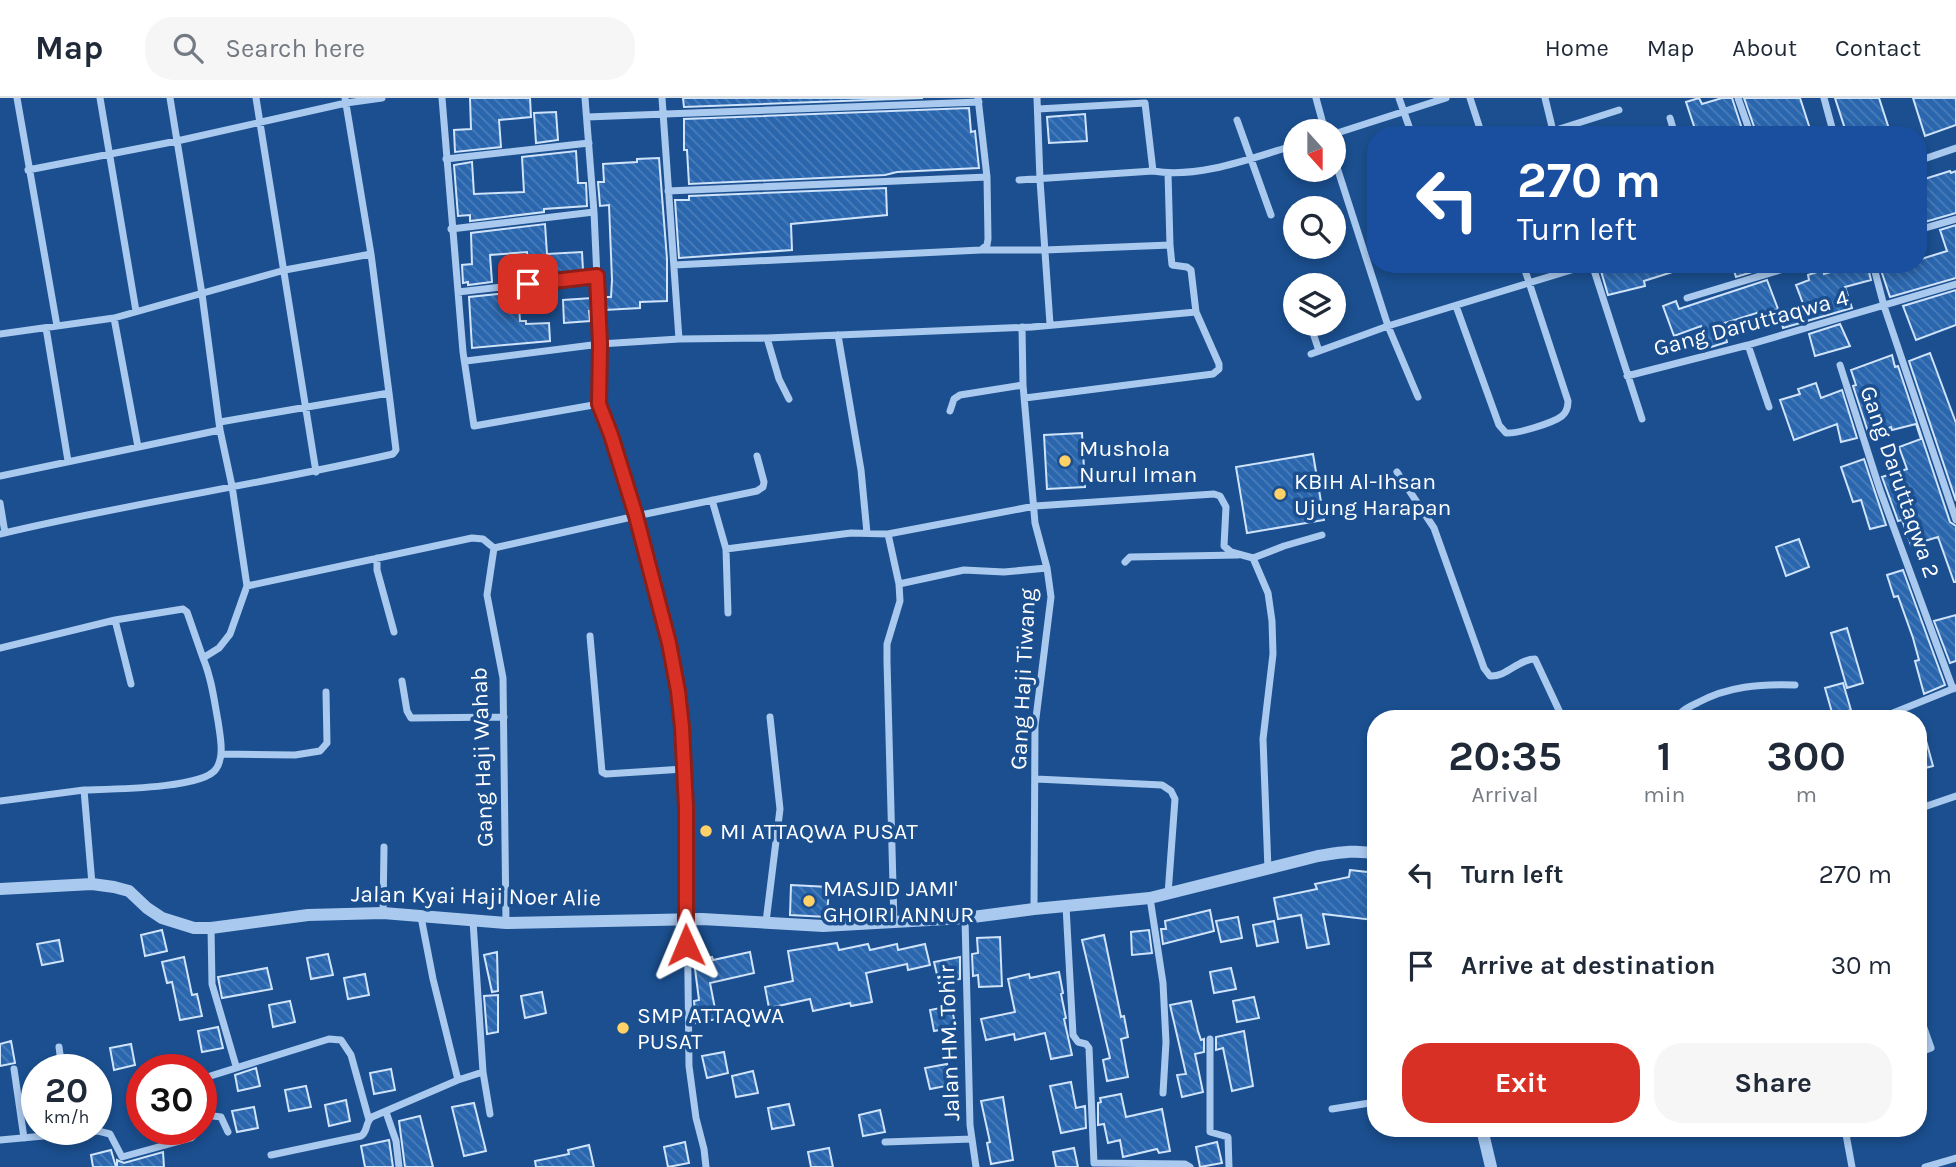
<!DOCTYPE html>
<html lang="en">
<head>
<meta charset="utf-8">
<style>
  body { margin:0; font-family:Karla,sans-serif; background:#f6f6f7; color:#1f2937; height:100vh; display:flex; flex-direction:column; font-size:26px; white-space:nowrap }
  * { box-sizing:border-box; margin:0 }
  p { font-size:23px; color:#747a83 }
  .icon { flex:none; width:38px; height:38px; fill:none; stroke:currentColor; stroke-width:2; stroke-linecap:round; stroke-linejoin:round }
  .map { position:relative; flex:1; overflow:hidden }
  .side { position:absolute; left:1367px; top:612px; width:560px; height:427px; display:flex; flex-direction:column; background:#fff; border-radius:28px; box-shadow:0 4px 10px #0003 }
  .side>* { flex:none }
  .top-card { position:absolute; left:1367px; top:28px; width:560px; height:147px; border-radius:28px; box-shadow:0 4px 10px #0003; background:#1a4fa0; color:#fff; overflow:hidden }
  .needle { width:46px; rotate:159deg }
  .fabs { position:absolute; left:1283px; top:21px; display:grid; gap:14px }
  .fabs a { display:grid; place-items:center; width:63px; height:63px; border-radius:50%; background:#fff; box-shadow:0 4px 10px #0003; font-size:35px }
  .speed { position:absolute; left:21px; top:956px; display:flex; gap:14px; font-size:35px; font-weight:700; text-align:center }
  .speed>* { display:grid; place-content:center; width:91px; height:91px; border-radius:50%; background:#fff; box-shadow:0 4px 10px #0003; line-height:1 }
  .speed small { font-size:18px; font-weight:400 }
  .speed .limit { border:10px solid #d22; background:#fff; color:#111 }
  .pin { position:absolute; display:grid; place-items:center; width:60px; height:60px; color:#fff; margin:-30px; border-radius:14px; box-shadow:0 4px 10px #0006 }
  .me { position:absolute; width:77px; margin:-38px; rotate:359deg; stroke-linejoin:round; filter:drop-shadow(0 0 5px #0008) }
  .turn { display:flex; align-items:center; gap:24px; height:147px; padding:0 35px; font-size:32px }
  .turn .icon { width:91px; height:91px; stroke-width:2.5 }
  .turn b { display:block; font-size:49px; line-height:60px }
  .eta { display:flex; justify-content:space-evenly; align-items:center; height:119px; text-align:center }
  .eta b { font-size:42px; font-weight:700; line-height:49px }
  .cta { display:flex; gap:14px; margin-top:auto; padding:14px 35px }
  .cta a { flex:1; height:80px; border-radius:28px; background:#d93025; color:#fff; font-size:28px; font-weight:700; line-height:80px; text-align:center }
  .cta a+a { background:#f6f6f7; color:#1f2937 }
  ul { padding:0; list-style:none }
  li { display:flex; align-items:center; gap:21px; height:91px; padding:0 35px }
  li div { flex:1 }
  li b { display:block; font-size:26px }
  li em { font-style:normal }
  header { display:flex; align-items:center; gap:42px; box-sizing:border-box; height:98px; padding:0 35px; background:#fff; border-bottom:2px solid #e0e1e3 }
  header strong { font-size:33px }
  nav { display:flex; gap:38px; margin-inline-start:auto; font-size:24px }
  .search { width:490px; height:63px; background:#f6f6f7; display:flex; align-items:center; gap:18px; box-sizing:border-box; padding:0 24px; border-radius:28px; color:#747a83; font-size:26px }
  .map>svg:first-child { display:block }
</style>
</head>
<body>
<header>
<strong>Map</strong>
<div class="search"><svg class="icon" aria-label="search" viewBox="0 0 24 24"><circle cx="10" cy="10" r="6"/><path d="M15 15l6 6"/></svg>Search here</div>
<nav><a>Home</a><a>Map</a><a>About</a><a>Contact</a></nav>
</header>
<div class="map">
<svg width="1956" height="1069" viewBox="0 0 1956 1069">
  <defs>
    <pattern id="building-back-hatch" width="6" height="6" patternUnits="userSpaceOnUse" patternTransform="scale(1.75)"><rect width="6" height="6" fill="#2a66ad"/><path d="M-1 5l2 2M0 0l6 6M5-1l2 2" fill="none" stroke="#4a7db9"/></pattern>
  </defs>
  <rect width="100%" height="100%" fill="#1b4f8f"/>
  <path fill="url(#building-back-hatch)" stroke="#cfe3fa" stroke-width="2" d="M470 0H530L531 19 499 22 501 49 455 54 454 32 471 31Z
    M683 0H923L684 9Z
    M1699 0 1702 6 1722 0H1732L1744 37H1697L1686 4Z
    M1744 0H1800L1812 37H1757Z
    M1835 0H1879L1891 37H1847Z
    M1913 0H1956V27L1925 38Z
    M969 10 971 34 975 33 979 70 897 74 885 77 689 86 687 52H684V21Z
    M556 14 558 42 536 45 534 15Z
    M1085 16 1087 43 1049 45 1047 19Z
    M576 53 578 85H586L587 108 544 111V114L470 123V117L458 118 454 67 472 64 474 96 524 94 522 59Z
    M659 60 667 161V203L640 204V210L605 212 604 199H611L612 182 609 107 600 108 598 84H604L603 66 637 64V61Z
    M1950 73 1951 75 1956 73V115L1918 126V83Z
    M886 90 887 117 791 126 792 152 679 160 675 102H689V98Z
    M545 126 547 156 582 154 583 173 529 180 527 154 490 157 492 184 468 187V184L463 185 462 167 472 166 471 135Z
    M1956 127V180L1890 199 1879 166H1918V162L1947 153 1940 132Z
    M1599 166H1687L1688 169 1644 183 1645 188 1608 197Z
    M1732 166H1761L1762 171 1736 179Z
    M1858 166H1867L1871 182 1845 189 1852 210 1783 230 1779 213 1804 208 1796 187 1809 182 1808 177 1823 172 1824 176Z
    M1767 182 1778 211 1762 217 1760 214 1722 226 1727 244 1708 250 1701 228 1674 238 1663 208 1676 203 1679 211Z
    M1956 192V227L1916 242 1903 208Z
    M518 194 520 223H526V226L549 225 550 243 472 250 469 199Z
    M592 200V213H589L590 223 564 225 563 202Z
    M1840 226 1850 248 1815 258 1809 236Z
    M1930 255 1956 325V403L1909 263Z
    M1892 257 1895 269 1898 268 1950 424 1956 428V484H1954L1938 439 1911 447 1902 422 1898 423 1882 379 1907 371 1899 349 1921 341 1916 326 1892 332 1891 329 1869 337 1853 288 1856 287 1851 272Z
    M1816 285 1821 300 1842 292 1857 340 1841 344 1837 326 1794 342 1780 302 1800 296 1798 291Z
    M1082 335 1085 389 1047 391 1044 337Z
    M1313 356 1324 422 1247 435 1236 369Z
    M1864 361 1886 427 1870 431 1861 402 1853 404 1841 369Z
    M1799 441 1809 469 1786 478 1776 449Z
    M1903 472 1945 587 1924 596 1915 563 1919 562 1913 540 1898 498 1894 499 1887 477Z
    M1956 517V563L1950 565 1934 523Z
    M1847 530 1863 585 1847 590 1831 535Z
    M1843 585 1851 612 1833 618 1825 590Z
    M1922 628 1933 668 1918 672V629Z
    M1350 772 1376 775 1373 822 1323 816 1329 846 1307 850 1301 817 1278 821 1274 800 1317 791 1315 786 1349 779Z
    M791 787 829 789 827 819 790 817Z
    M1210 812 1214 833 1163 846 1161 831H1166L1165 823Z
    M1238 819 1242 840 1221 844 1216 823Z
    M1274 823 1278 844 1257 848 1253 827Z
    M162 832 167 853 145 858 141 837Z
    M1149 832 1152 855 1132 857 1131 834Z
    M1104 837 1121 919 1124 918 1128 939 1121 941 1128 979 1107 983 1103 962 1110 960 1082 842Z
    M1000 839 1002 888 979 889 978 877 973 878 972 856 978 855 977 840Z
    M59 842 63 863 42 867 37 846Z
    M837 845 839 852 868 846 870 852 897 846 898 852 925 846 930 867 908 872 907 866 866 875 872 904 851 908 850 905 813 913 810 901 769 910 765 889 793 883 788 853Z
    M497 854 498 893 492 894 484 857Z
    M750 854 754 875 710 885 717 921 696 925 694 903 699 902 694 863 712 859 713 862Z
    M328 856 333 877 311 881 307 860Z
    M184 859 192 897 197 896 202 918 180 922 172 884 167 885 162 864Z
    M960 859V881L939 885 934 864Z
    M267 870 272 891 222 900 218 879Z
    M1231 870 1236 891 1214 895 1210 874Z
    M1059 874 1063 895 1061 896 1066 920 1064 921 1072 957 1051 961 1045 935 1015 942 1014 936 986 942 981 921 1015 914 1008 881 1029 876 1030 880Z
    M365 876 369 897 348 901 344 880Z
    M542 894 546 915 525 920 521 898Z
    M498 897V934L487 936 484 898Z
    M1254 899 1259 920 1237 924 1233 903Z
    M290 903 295 924 273 929 269 907Z
    M1191 903 1198 933 1201 942 1204 941V954L1195 956 1203 994 1182 999 1177 977 1186 976 1170 907Z
    M951 908 956 929 934 933 930 912Z
    M218 929 223 950 202 954 198 933Z
    M1244 933 1253 988 1232 993 1223 950 1216 952V939Z
    M11 943 15 965 0 968V946Z
    M131 946 135 967 114 972 110 950Z
    M724 954 728 975 707 980 702 958Z
    M947 966 951 987 930 991 925 970Z
    M256 970 260 988 238 993 235 977Z
    M391 971 395 992 374 996 370 975Z
    M753 973 758 995 736 999 732 978Z
    M1071 984 1076 1010 1085 1008 1086 1030 1061 1035 1050 988Z
    M306 988 311 1009 289 1013 285 992Z
    M1121 996 1126 1019 1162 1011 1170 1053 1159 1055 1157 1051 1123 1059 1120 1042 1108 1045 1104 1026 1098 1027V1005L1101 1004 1100 1000Z
    M1003 999 1013 1062 991 1066 987 1045 990 1044 981 1003Z
    M346 1002 350 1023 329 1028 325 1007Z
    M474 1005 486 1053 464 1058 452 1009Z
    M789 1006 794 1027 772 1031 768 1010Z
    M254 1009 258 1030 237 1034 232 1013Z
    M880 1012 885 1034 863 1038 859 1017Z
    M420 1018 433 1069H405L399 1023Z
    M389 1042 393 1069H365L361 1048Z
    M685 1044 689 1065 668 1069 664 1049Z
    M1217 1044 1222 1065 1200 1069 1196 1049Z
    M589 1047 594 1069H536L535 1063 569 1056 568 1052Z
    M829 1050 833 1069H811L808 1054Z
    M1074 1050 1078 1069H1056L1053 1054Z
    M111 1052 116 1069H93L91 1057Z
    M163 1054 164 1069H117V1062L124 1065Z"/>
  <g fill="none" stroke-linecap="round" stroke-linejoin="round">
    <path stroke="#a9c9ee" stroke-width="7" d="M17 0 57 228
      M100 0 136 213
      M256 0 316 374
      M442 0 463 254 474 328 599 306
      M585 0 594 114 600 246 599 306 611 337 636 418 669 546 682 629 686 709 689 968 696 1020 704 1051 706 1069
      M662 0 679 241
      M1037 0 1040 82 1050 226
      M1316 0 1325 33
      M1399 0 1412 37
      M1470 0 1482 37
      M1545 0 1554 37
      M1738 0 1751 37
      M1824 0 1834 37
      M1038 11 1145 5 1153 73
      M587 19 979 4
      M1670 20 1675 37
      M1237 22 1271 117
      M1553 33 1619 12
      M1334 36 1446 0
      M1334 60 1388 228 1418 299
      M446 61 589 45
      M1918 63 1956 50
      M28 72 177 43 346 5 382 0
      M1019 82 1153 73C1198 81 1252 60 1295 47
      M668 93 987 79
      M451 131 594 114
      M1918 132 1956 121
      M1170 147 1172 167 1187 169 1191 172 1196 214
      M981 152H1045L1170 147 1168 75
      M1592 166 1642 321
      M1873 166 1884 208 1956 422
      M674 167 981 152 987 147 988 141 987 79 978 0
      M458 194 597 178
      M1687 200 1800 166
      M1456 208 1499 327 1506 335C1517 336 1553 325 1562 318 1567 314 1568 309 1568 303L1523 166
      M114 220 138 349
      M1310 226 1319 253
      M1022 229 1023 287 1035 425 1047 470 1051 499 1035 628 1034 811
      M46 230 68 363
      M0 236 114 220 285 172 371 156
      M838 237 861 372 867 435
      M767 240 779 281 789 301
      M1748 247 1769 309
      M1311 256 1388 228 1591 166
      M466 263 600 246 679 241 767 240 1032 229 1196 214 1219 266V271L1213 276 1025 300
      M1840 267 1880 392 1953 591
      M1627 278 1748 247 1956 186
      M950 313 954 301 960 297 1023 287
      M220 324 389 295 371 156 345 0
      M1397 374 1434 430 1484 570 1490 578C1507 579 1518 561 1535 561L1563 621
      M0 378 220 332
      M712 402 726 451 851 435 888 436 1035 408 1214 396 1220 398 1226 409 1224 448 1231 454 1253 460 1268 495 1272 523 1273 556 1263 641 1268 771
      M0 405 5 435
      M0 436C130 405 263 386 393 356L396 352 389 295
      M888 436 899 486 900 503 887 546V563L894 825
      M494 450 487 497 503 580 506 825
      M726 451 728 515
      M377 460V472L394 534
      M1253 460 1284 448 1322 437
      M1125 464 1130 459 1238 457
      M899 486 964 472 1004 474 1047 470
      M247 488 472 440 483 441 494 450 636 418 757 393 763 389 764 384 757 358
      M115 522 131 586
      M590 538 602 674 606 676 684 671
      M0 550 115 522 183 511 187 514 203 560
      M402 583 407 613 411 620 504 619
      M1675 621C1680 613 1689 609 1697 605 1728 588 1760 586 1795 587
      M1878 621 1955 590
      M221 656 295 657 320 653 327 645 326 594
      M1036 681 1162 687 1171 693 1175 701 1168 796
      M0 703 84 692
      M1918 711 1956 698
      M92 786 84 692C109 691 203 691 216 671 225 658 220 638 218 623 214 602 212 581 203 560L219 550 230 536 247 488 232 388 220 332 202 196 170 0
      M1150 800 1163 885 1166 944 1163 995
      M1066 808 1073 937 1078 944 1086 946 1089 950 1094 1065 1185 1066 1190 1069
      M383 815 384 749
      M965 820 970 1027 976 1069
      M766 824 780 711 770 619
      M211 830 212 886 236 968
      M1918 913 1931 950 1918 955
      M1210 941V1034L1228 1039 1229 1069
      M59 949 62 971
      M14 971 24 1040
      M483 974 490 1016
      M458 982 483 974 473 823
      M1332 1011 1376 1004
      M386 1014 396 1043 399 1069
      M205 1017 221 1019 228 1034
      M201 1027 206 1002 202 983 204 980 329 941 341 942 351 957 369 1022
      M1845 1031 1852 1069
      M0 1042 98 1033 110 1036 122 1059 191 1040 200 1031
      M885 1044 972 1041
      M271 1057 361 1038C368 1034 365 1024 372 1019L458 982 433 881 421 819
      M1925 1069 1956 1060"/>
    <path stroke="#a9c9ee" stroke-width="12" d="M0 791 92 786 114 789 129 793 147 810 162 820 194 830H211L308 817 383 815 506 825 702 821 823 828 965 820 1034 811 1150 800 1318 758C1337 755 1356 751 1376 756
      M1482 1031 1491 1069"/>
  </g>
  <g fill="none" stroke-linecap="round" stroke-linejoin="round">
    <defs>
      <path id="route" d="M528 186 597 178 600 246 599 306 611 337 636 418 669 545 678 593 682 629 686 709V847"/>
    </defs>
    <use href="#route" stroke="#8d1f18" stroke-width="18"/>
    <use href="#route" stroke="#d93025" stroke-width="12"/>
  </g>
  <g fill="#ffd166" stroke="#1b4f8f" stroke-width="2.5">
    <circle cx="1065" cy="363" r="7"/>
    <circle cx="1280" cy="396" r="7"/>
    <circle cx="706" cy="733" r="7"/>
    <circle cx="809" cy="803" r="7"/>
    <circle cx="623" cy="930" r="7"/>
  </g>
  <g text-anchor="middle" dominant-baseline="central" stroke-width="7" stroke-linejoin="round" paint-order="stroke">
    <g font-size="23" fill="#fff" stroke="#1b4f8f">
      <text transform="translate(1751 225) rotate(-15)">Gang Daruttaqwa 4</text>
      <text transform="translate(1900 384) rotate(71)">Gang Daruttaqwa 2</text>
      <text transform="translate(1023 581) rotate(-87)">Gang Haji Tiwang</text>
      <text transform="translate(482 659) rotate(-92)">Gang Haji Wahab</text>
      <text transform="translate(476 798) rotate(1)">Jalan Kyai Haji Noer Alie</text>
      <text transform="translate(949 945) rotate(-92)">Jalan HM. Tohir</text>
    </g>
    <g font-size="23" fill="#fff" stroke="#1b4f8f" text-anchor="start">
      <text x="1079" y="350">Mushola<tspan x="1079" dy="26">Nurul Iman</tspan></text>
      <text x="1294" y="383">KBIH Al-Ihsan<tspan x="1294" dy="26">Ujung Harapan</tspan></text>
      <text x="720" y="733">MI ATTAQWA PUSAT</text>
      <text x="823" y="790">MASJID JAMI'<tspan x="823" dy="26">GHOIRI ANNUR</tspan></text>
      <text x="637" y="917">SMP ATTAQWA<tspan x="637" dy="26">PUSAT</tspan></text>
    </g>
  </g>
</svg>
<div class="fabs">
<a><svg class="needle" viewBox="-14 -14 28 28"><path d="M0-13l5 13h-10z" fill="#e53935"/><path d="M0 13l5-13h-10z" fill="#747a83"/></svg></a>
<a><svg class="icon" aria-label="search" viewBox="0 0 24 24"><circle cx="10" cy="10" r="6"/><path d="M15 15l6 6"/></svg></a>
<a><svg class="icon" aria-label="layers" viewBox="0 0 24 24"><path d="M12 4l9 5-9 5-9-5zM3 14l9 5 9-5"/></svg></a>
</div>
<div class="speed"><div>20<small>km/h</small></div><div class="limit">30</div></div>
<div class="pin" style="left:528px;top:186px;background:#d93025"><svg class="icon" aria-label="arrive" viewBox="0 0 24 24"><path d="M6 21V4h12l-3 4 3 4H6"/></svg></div>
<svg class="me" style="left:686px;top:847px" viewBox="-20 -20 40 40"><path d="M0-17L14 15 0 8-14 15z" fill="#d93025" stroke="#fff" stroke-width="4"/></svg>
<div class="top-card">
<div class="turn"><svg class="icon" aria-label="left" viewBox="0 0 24 24"><path d="M17 20v-9H6M10 6l-5 5 5 5"/></svg><div><b>270 m</b>Turn left</div></div>
</div>
<section class="side">
<div class="eta">
<div><b>20:35</b><p>Arrival</p></div>
<div><b>1</b><p>min</p></div>
<div><b>300</b><p>m</p></div>
</div>
<ul>
<li><svg class="icon" aria-label="left" viewBox="0 0 24 24"><path d="M17 20v-9H6M10 6l-5 5 5 5"/></svg><div><b>Turn left</b></div><em>270 m</em></li>
<li><svg class="icon" aria-label="arrive" viewBox="0 0 24 24"><path d="M6 21V4h12l-3 4 3 4H6"/></svg><div><b>Arrive at destination</b></div><em>30 m</em></li>
</ul>
<div class="cta"><a>Exit</a><a>Share</a></div>
</section>
</div>
</body>
</html>
